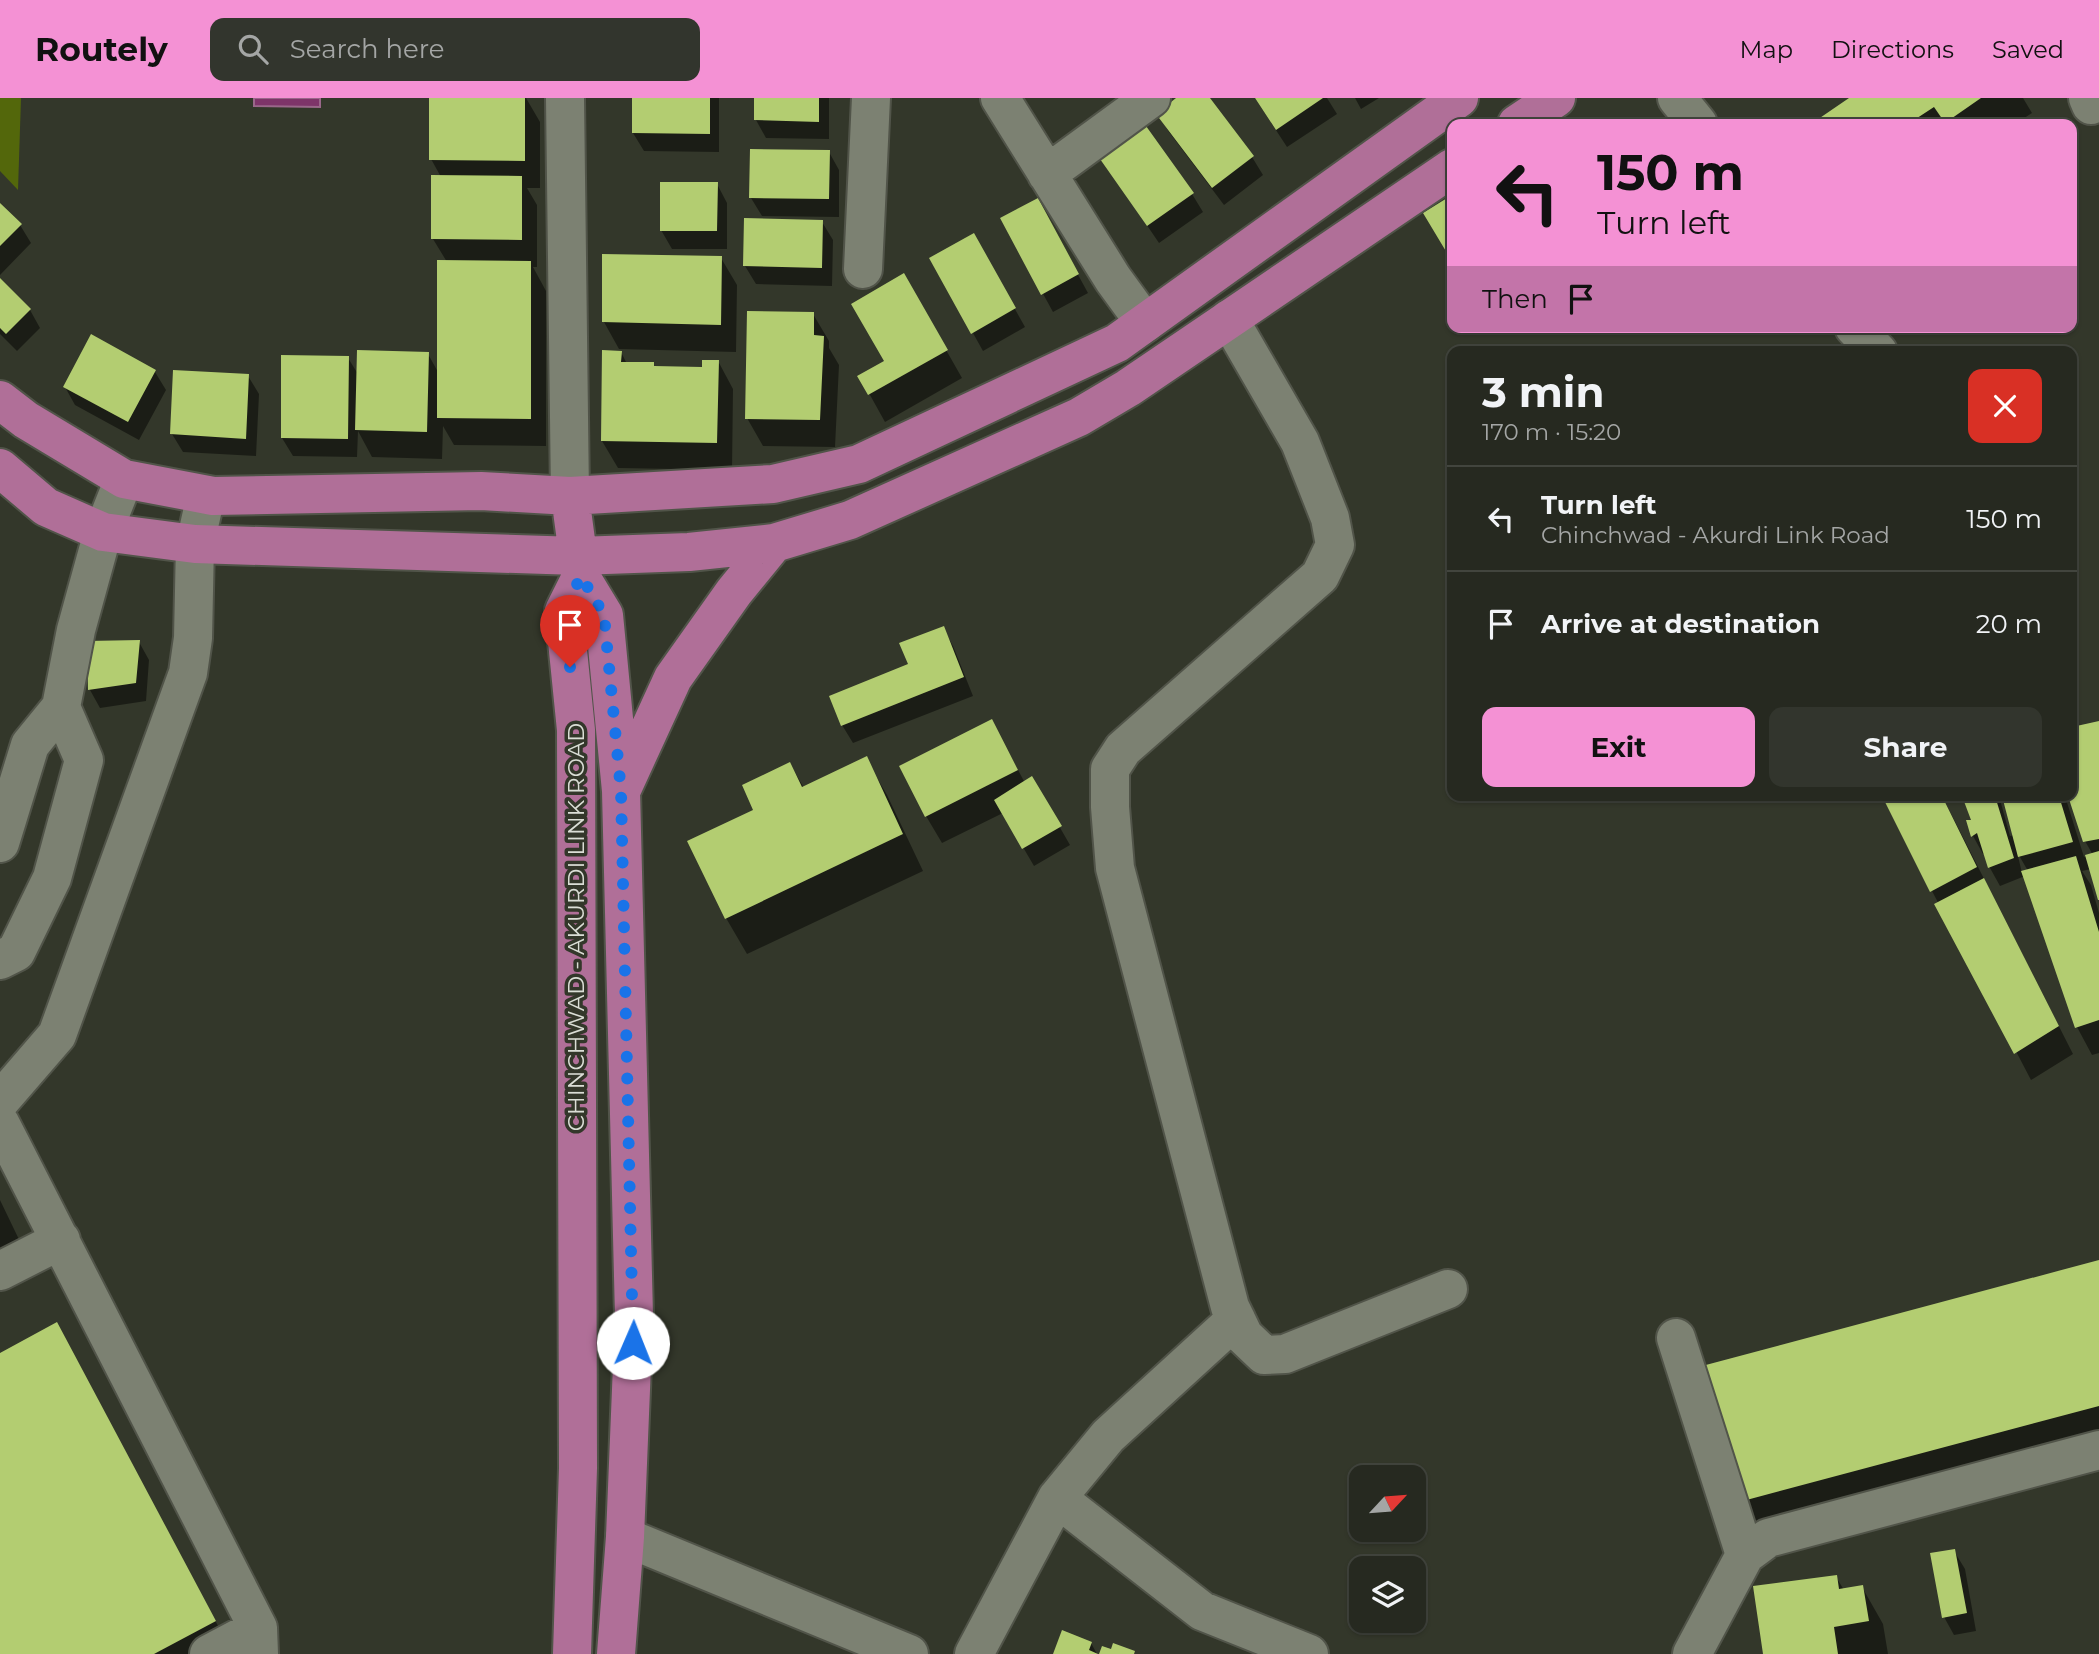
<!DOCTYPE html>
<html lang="en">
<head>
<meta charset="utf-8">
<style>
  body { margin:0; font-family:Montserrat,sans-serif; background:#32352d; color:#f1f3f6; height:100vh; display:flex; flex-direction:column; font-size:26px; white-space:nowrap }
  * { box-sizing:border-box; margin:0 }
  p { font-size:23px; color:#a4a6a5 }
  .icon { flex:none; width:38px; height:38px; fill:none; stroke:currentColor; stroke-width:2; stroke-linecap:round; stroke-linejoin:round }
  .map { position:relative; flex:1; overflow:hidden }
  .details { position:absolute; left:1447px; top:248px; width:630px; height:455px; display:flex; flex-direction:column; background:#262920; border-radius:14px; box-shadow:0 2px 5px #0004,0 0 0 2px #42453e }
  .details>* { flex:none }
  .guide { position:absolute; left:1447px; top:21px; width:630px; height:214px; border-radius:14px; box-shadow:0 2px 5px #0004,0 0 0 2px #42453e; background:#f491d4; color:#111; overflow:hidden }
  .needle { width:46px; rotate:64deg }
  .controls { position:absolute; left:1349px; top:1367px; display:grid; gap:14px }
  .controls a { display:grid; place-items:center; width:77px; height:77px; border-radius:14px; background:#262920; box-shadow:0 2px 5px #0004,0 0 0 2px #42453e; font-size:35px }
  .pin { position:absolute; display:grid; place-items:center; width:60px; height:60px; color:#fff; margin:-72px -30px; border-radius:50% 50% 50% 0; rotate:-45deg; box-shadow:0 0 7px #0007 }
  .pin .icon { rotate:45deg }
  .me { position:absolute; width:77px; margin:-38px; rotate:1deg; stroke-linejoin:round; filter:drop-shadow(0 0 5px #0008) }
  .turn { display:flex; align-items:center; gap:24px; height:147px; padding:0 35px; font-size:32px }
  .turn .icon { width:91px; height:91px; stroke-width:2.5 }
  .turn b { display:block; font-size:49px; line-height:60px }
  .then { display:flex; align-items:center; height:66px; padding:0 35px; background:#0003; gap:14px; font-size:26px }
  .round { display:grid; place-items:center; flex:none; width:74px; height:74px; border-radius:14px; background:#32352d }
  .summary { display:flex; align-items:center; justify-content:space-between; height:119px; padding:0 35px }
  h1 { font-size:42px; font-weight:700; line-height:52px }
  .action { display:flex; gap:14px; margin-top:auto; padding:14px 35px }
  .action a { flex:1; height:80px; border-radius:14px; background:#f491d4; color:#111; font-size:28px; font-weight:700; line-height:80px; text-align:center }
  .action a+a { background:#32352d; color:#f1f3f6 }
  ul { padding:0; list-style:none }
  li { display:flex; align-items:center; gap:21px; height:105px; padding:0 35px; border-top:2px solid #42453e }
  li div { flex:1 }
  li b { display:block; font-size:26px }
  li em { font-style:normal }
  header { display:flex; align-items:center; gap:42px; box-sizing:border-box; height:98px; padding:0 35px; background:#f491d4; color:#111 }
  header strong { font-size:33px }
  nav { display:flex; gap:38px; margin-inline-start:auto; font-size:24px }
  .search { width:490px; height:63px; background:#32352d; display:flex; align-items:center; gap:18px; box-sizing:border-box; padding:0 24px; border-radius:14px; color:#a4a6a5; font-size:26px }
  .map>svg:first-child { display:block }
</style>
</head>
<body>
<header>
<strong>Routely</strong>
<div class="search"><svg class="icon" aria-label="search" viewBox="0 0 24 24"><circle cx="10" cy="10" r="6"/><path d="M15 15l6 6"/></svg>Search here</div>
<nav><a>Map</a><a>Directions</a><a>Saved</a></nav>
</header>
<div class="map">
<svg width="2099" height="1556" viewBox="0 0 2099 1556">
  <rect width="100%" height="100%" fill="#33372a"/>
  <path fill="#53670b" d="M0 0H21L18 92 0 73Z"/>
  <path fill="#7e3469" stroke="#9a678a" stroke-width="2" d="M254 0H320V9L254 8Z"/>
  <path fill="#0007" fill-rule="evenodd" d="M431 0H526L540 24V90H527L537 107V169H533L546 193V348L454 347 443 328 442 361 372 359 358 333 357 359 293 358 282 340 348 260 358 276 428 256 438 274 447 164 433 141 441 79 431 61Z
    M634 0H719V54L644 53 633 35Z
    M756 0H829V41L766 40 756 22Z
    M1179 0H1208L1252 59 1263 77 1224 107 1169 34 1158 16Z
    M1255 0H1327L1337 16 1287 49Z
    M1355 0H1379L1361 11Z
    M1852 0H2023L2032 15 2015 26H1814Z
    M829 54 839 72V119L762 118 751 100Z
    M1102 61 1192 96 1203 114 1159 145Z
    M717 86 727 105V151H672L661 132Z
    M1452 99V162L1425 116Z
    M0 107 20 127 31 145 0 177Z
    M1047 120 1088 195 1053 214 1002 121Z
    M822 124 833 142 832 188 756 186 745 168Z
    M973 137 1025 229 983 253 931 160Z
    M721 160 737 187 736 254 619 251 604 224Z
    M904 178 962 280 885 324 860 279 886 264Z
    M0 183 30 212 40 230 17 253 0 236Z
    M813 216 829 243V250L839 267 835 349 763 348 747 320Z
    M92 239 155 274 166 292 139 342 75 307 65 289Z
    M621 254 627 266H653L655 270 704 271 718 263 733 291 732 372 618 370 602 343Z
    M248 278 259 296 256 358 183 354 172 336Z
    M943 530 953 548 973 598 853 645 842 627 910 567Z
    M139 544 149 562 146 603 100 610 90 592 89 545Z
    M992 624 1025 685 1032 681 1070 747 1034 768 1003 715 942 745 926 718Z
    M2099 625V798L2091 771 2082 773 2091 787 2099 815V955L2092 957 2077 929 2025 778 2000 788 1990 770 1985 755 1983 756 1973 738 1968 724 1974 723 1964 698H1999L2010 738 2014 737 2003 698H2065L2084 759 2093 757 2085 743 2072 698V630ZM2017 754 2028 773 2022 775Z
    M866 661 887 697 923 773 747 856 726 820 756 712 790 666 804 690Z
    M1942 698 2073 956 2031 982 1932 793Z
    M0 1102 26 1156 0 1170Z
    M2099 1164V1350L1761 1439 1740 1403Z
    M0 1257 77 1263 233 1556H0Z
    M1954 1453 1965 1471 1976 1533 1954 1537 1944 1519Z
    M1836 1479 1844 1492 1862 1489 1883 1526 1888 1556H1765Z
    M1091 1545 1097 1556H1055Z"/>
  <path fill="#b3cd71" d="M429 0H525V63L429 62Z
    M632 0H710V36L632 35Z
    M754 0H819V24L754 22Z
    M1176 0H1210L1254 58 1212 90 1156 16Z
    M1255 0H1323L1276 32Z
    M1849 0H1981L1945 25 1934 9 1908 26H1811Z
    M1146 28 1194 95 1147 128 1100 61Z
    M750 51 830 52 829 101 749 100Z
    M431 77 522 78V142L431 141Z
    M660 84H718L717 133H660Z
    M1452 97V159L1450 160 1423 115Z
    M1038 100 1079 176 1041 197 1000 120Z
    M0 105 22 126 0 148Z
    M744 120 823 122 822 170 743 168Z
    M974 135 1016 210 971 236 929 160Z
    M602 156 722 158 721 227 602 224Z
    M437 162 531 163V321L437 320Z
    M904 175 948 252 868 297 857 278 884 263 851 206Z
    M0 180 31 211 6 236 0 230Z
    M747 213 814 214V237L824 238 820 322 745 321Z
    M91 236 156 272 128 324 63 289Z
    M357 252 429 254 427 334 355 332Z
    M602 252 622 253 621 264H654V268L702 269V262H719L717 345 601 343Z
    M281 257 349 258 348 341 281 340Z
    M173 272 249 276 246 341 170 336Z
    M944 528 964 579 841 628 829 598 908 566 899 545Z
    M140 542 136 585 88 592 87 543Z
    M992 621 1018 672 925 719 899 668Z
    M2099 623V741L2083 744 2068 698H2072V629Z
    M867 658 903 736 725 821 687 743 753 712 742 687 790 664 802 689Z
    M1032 678 1062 728 1022 751 994 702Z
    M1882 698H1942L1977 769 1930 794Z
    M1962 698H1995L2014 760 1988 770 1977 735 1971 739 1966 722H1971Z
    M2002 698H2059L2073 744 2018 759Z
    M2099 753V802H2098L2085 757Z
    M2076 758 2099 834V922L2075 930 2021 773Z
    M1984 780 2059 928 2014 956 1934 806Z
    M2099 1162V1308L1739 1404 1702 1268Z
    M57 1224 216 1523 154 1556H0V1255Z
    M1955 1451 1967 1515 1942 1520 1930 1455Z
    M1837 1477 1839 1491 1863 1487 1869 1523 1834 1529 1838 1556H1763L1753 1488Z
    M1062 1532 1092 1544 1089 1552 1098 1556H1053Z
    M1113 1545 1135 1553 1134 1556H1099L1102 1548 1111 1551Z"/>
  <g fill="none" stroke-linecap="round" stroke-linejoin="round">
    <defs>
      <path id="minor" d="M565 0 570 398
        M1000 0 1113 181 1145 225
        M1677 0 1698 26
        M2088 0 2091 7
        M1047 76 1151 0
        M863 171 871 0
        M1229 221 1300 344 1330 420 1335 447 1320 478 1123 651 1110 671V709L1115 770 1230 1209 1244 1238 1264 1257 1285 1256 1448 1191
        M1854 229 1878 254
        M0 745 30 647 61 609 76 532 103 434 124 381
        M0 862 16 854 52 780 84 662 61 609
        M0 1003 57 937 188 575 193 540 195 446 206 397
        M0 1025 258 1530 259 1556
        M0 1173 61 1142
        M1676 1240 1745 1457
        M1057 1400 1108 1338 1236 1221
        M625 1439 909 1556
        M209 1556 258 1530
        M974 1556 1057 1400 1202 1513 1309 1556
        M1692 1556 1745 1457 1768 1440 2099 1352"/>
      <path id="major" d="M1517 26 1556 0
        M0 302 26 322 124 381 213 398 481 393 570 398 773 386 859 366 1117 245 1459 0
        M0 370 46 409 103 434 195 446 578 458 689 454 774 445 850 422 1079 319 1128 290 1452 70
        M570 398 581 479 604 517 621 693 634 1218 625 1439 616 1556
        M623 689 673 580 734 494 774 445
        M572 1556 578 1370 576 632 564 513 581 479"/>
    </defs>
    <use href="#minor" stroke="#515449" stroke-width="42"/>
    <use href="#major" stroke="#515449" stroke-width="42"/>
    <use href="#minor" stroke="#7c8172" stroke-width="38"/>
    <use href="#major" stroke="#b06f98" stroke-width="38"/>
  </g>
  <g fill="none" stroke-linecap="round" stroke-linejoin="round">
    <path stroke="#1a73e8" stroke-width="12" stroke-dasharray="0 21.6" d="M570 569 564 513 581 478 604 517 621 693 633 1245"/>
  </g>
  <g text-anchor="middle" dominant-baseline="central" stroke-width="7" stroke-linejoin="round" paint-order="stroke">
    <g font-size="23" fill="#dbded6" stroke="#33372a">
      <text transform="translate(576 829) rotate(-90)">CHINCHWAD - AKURDI LINK ROAD</text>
    </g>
  </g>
</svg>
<div class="controls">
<a><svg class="needle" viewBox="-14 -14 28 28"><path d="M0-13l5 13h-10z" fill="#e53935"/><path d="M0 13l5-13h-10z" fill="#a4a6a5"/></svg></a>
<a><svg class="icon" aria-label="layers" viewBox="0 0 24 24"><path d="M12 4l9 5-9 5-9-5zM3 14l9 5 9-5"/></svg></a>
</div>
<div class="pin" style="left:570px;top:569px;background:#d93025"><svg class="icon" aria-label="arrive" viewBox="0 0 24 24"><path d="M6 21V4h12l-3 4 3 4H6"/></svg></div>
<svg class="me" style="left:633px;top:1245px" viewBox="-20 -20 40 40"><circle r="19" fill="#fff"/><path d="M0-13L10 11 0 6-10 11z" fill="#1a73e8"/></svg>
<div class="guide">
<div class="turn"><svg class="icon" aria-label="left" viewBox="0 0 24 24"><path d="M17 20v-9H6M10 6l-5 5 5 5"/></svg><div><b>150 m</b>Turn left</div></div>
<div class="then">Then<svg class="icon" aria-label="arrive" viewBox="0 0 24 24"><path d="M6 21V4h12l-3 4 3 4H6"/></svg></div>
</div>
<section class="details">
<div class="summary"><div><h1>3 min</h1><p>170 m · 15:20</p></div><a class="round" style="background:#d93025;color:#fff"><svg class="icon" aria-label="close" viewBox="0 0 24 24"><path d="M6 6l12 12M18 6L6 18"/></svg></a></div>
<ul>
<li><svg class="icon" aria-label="left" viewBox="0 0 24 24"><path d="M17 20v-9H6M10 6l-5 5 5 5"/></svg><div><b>Turn left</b><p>Chinchwad - Akurdi Link Road</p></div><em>150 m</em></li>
<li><svg class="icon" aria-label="arrive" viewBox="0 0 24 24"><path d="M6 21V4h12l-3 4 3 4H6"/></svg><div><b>Arrive at destination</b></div><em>20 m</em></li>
</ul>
<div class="action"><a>Exit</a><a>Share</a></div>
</section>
</div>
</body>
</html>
